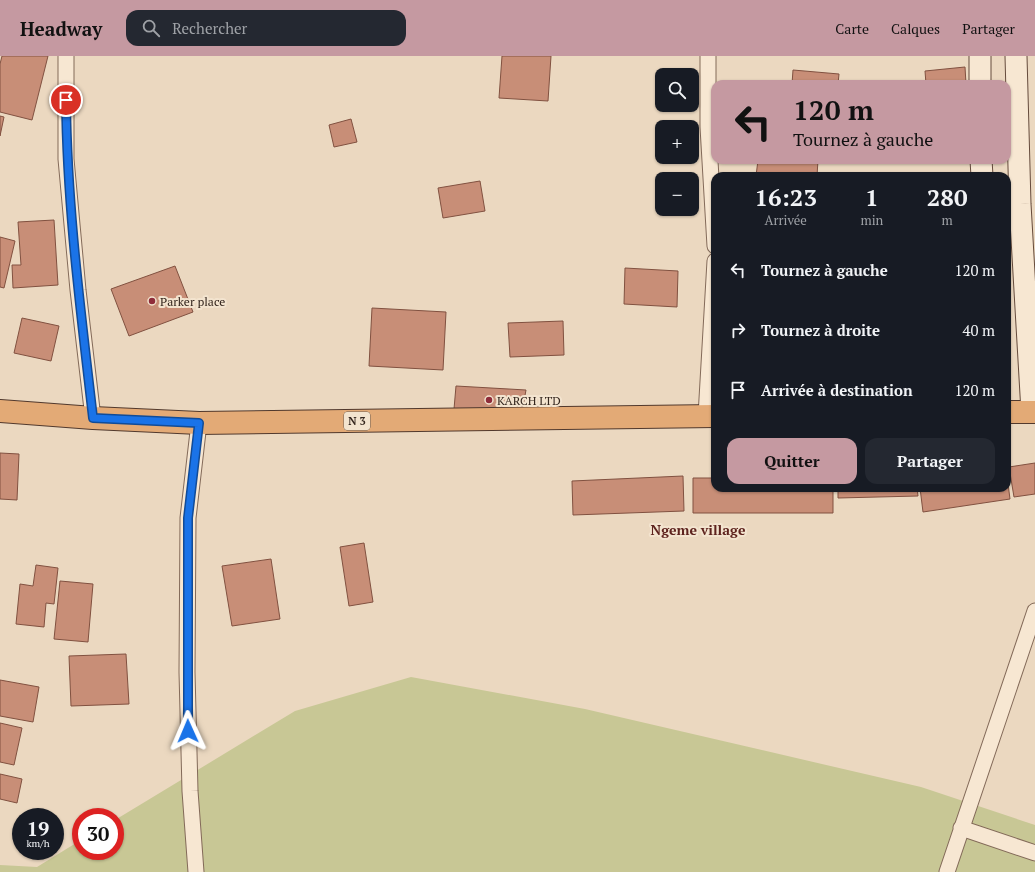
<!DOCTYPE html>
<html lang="fr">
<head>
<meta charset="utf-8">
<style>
  body { margin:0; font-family:"PT Serif",serif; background:#242831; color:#f1f3f6; height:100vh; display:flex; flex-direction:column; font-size:15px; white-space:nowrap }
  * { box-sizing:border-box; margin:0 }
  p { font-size:13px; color:#9ea1a6 }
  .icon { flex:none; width:22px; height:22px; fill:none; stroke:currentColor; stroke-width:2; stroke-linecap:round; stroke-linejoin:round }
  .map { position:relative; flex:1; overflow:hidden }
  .details { position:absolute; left:711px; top:116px; width:300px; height:320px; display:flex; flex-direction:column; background:#171b24; border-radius:12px; box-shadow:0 1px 3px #0004 }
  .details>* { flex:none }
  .top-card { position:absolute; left:711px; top:24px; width:300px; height:84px; border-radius:12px; box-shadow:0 1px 3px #0004; background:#c599a1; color:#111; overflow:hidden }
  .tools { position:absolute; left:655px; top:12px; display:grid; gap:8px }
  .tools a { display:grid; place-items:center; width:44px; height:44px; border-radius:8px; background:#171b24; box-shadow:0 1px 3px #0004; font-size:20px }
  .speed { position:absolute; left:12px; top:752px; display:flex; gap:8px; font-size:20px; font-weight:700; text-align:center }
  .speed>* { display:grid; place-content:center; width:52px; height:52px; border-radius:50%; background:#171b24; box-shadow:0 1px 3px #0004; line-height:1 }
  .speed small { font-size:10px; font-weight:400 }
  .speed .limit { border:6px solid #d22; background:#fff; color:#111 }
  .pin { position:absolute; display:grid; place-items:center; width:34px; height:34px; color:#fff; margin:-17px; border:2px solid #fff; border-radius:50%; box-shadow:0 1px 4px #0007 }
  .me { position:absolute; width:44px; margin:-22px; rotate:359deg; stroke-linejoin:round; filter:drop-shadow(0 0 3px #0008) }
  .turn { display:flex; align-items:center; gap:14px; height:84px; padding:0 16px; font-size:18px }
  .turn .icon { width:52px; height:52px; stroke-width:2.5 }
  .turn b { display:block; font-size:28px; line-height:34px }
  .eta { display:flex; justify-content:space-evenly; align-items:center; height:68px; text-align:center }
  .eta b { font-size:24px; font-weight:800; line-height:28px }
  .cta { display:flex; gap:8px; margin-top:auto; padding:8px 16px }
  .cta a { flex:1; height:46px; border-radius:12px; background:#c599a1; color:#111; font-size:16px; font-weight:800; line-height:46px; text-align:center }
  .cta a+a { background:#242831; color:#f1f3f6 }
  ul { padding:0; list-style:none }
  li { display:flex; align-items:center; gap:12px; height:60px; padding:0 16px }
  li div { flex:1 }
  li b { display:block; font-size:15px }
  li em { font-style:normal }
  header { display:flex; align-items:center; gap:24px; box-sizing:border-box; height:56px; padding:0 20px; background:#c599a1; color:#111 }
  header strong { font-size:19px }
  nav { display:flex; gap:22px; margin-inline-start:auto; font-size:14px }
  .search { width:280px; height:36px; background:#242831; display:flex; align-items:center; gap:10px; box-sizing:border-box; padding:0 14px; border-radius:12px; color:#9ea1a6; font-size:15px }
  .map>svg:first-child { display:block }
</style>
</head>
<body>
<header>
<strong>Headway</strong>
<div class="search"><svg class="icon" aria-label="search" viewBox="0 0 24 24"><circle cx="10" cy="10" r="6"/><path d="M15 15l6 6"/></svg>Rechercher</div>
<nav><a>Carte</a><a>Calques</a><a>Partager</a></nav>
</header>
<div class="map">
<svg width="1035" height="816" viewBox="0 0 1035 816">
  <rect width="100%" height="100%" fill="#ebd8c0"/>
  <path fill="#c8c795" d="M411 621 585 653 921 731 1035 769V816H0V809L37 811 81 784V795H115V764L295 655Z"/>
  <path fill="#c88e77" stroke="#815140" d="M2 0H48L32 64 0 56V8Z
    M502 0H551L548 45 499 42Z
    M965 11 966 28H926L925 15Z
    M793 14 839 18 838 28H792Z
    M0 60 4 61 0 80Z
    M351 63 357 86 334 91 329 69Z
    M758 104H818L817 120H756Z
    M480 125 485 155 443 162 438 132Z
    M54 164 58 229 13 232 12 209H21L18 166Z
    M0 181 15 185 4 232 0 231Z
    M175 210 193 256 129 280 111 233Z
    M625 212 678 215 677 251 624 248Z
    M372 252 446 256 443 314 369 310Z
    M22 262 59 270 51 305 14 297Z
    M563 265 564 299 510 301 508 267Z
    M456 330 526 334 522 356 454 353Z
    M0 397 19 398 17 444 0 443Z
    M1035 407V438L1014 441 1009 411Z
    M683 420 684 455 573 459 572 425Z
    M1007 420 1010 443 923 456 920 432H1007Z
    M693 422H715V432H833V457H693Z
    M838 432H917L918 440 838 442Z
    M364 487 373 546 349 550 340 491Z
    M271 503 280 563 232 570 222 510Z
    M36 509 58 512 54 548 46 547 44 571 16 568 20 528 33 530Z
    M60 525 93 528 88 586 54 583Z
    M126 598 129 648 71 650 69 600Z
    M0 624 39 631 33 666 0 660Z
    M0 667 22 672 14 709 0 706Z
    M0 718 22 723 17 747 0 743Z"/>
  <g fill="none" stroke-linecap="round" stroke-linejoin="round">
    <defs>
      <path id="minor" d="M66 0V103L78 234 93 362
        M708 0V71L715 190
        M706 360 715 205
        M961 772 1035 797
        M196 816 190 735 187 616 188 462 199 367
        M947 816 1035 555"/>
      <path id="secondary" d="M1016 0 1020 148 1032 356
        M980 28V0
        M981 104 982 120"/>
      <path id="trunk" d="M0 355 93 362 199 367 715 360
        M1007 356H1035"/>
    </defs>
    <use href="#minor" stroke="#836a59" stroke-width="17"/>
    <use href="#secondary" stroke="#654b3c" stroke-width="23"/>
    <use href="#trunk" stroke="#51392d" stroke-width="24"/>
    <use href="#minor" stroke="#f7e7d2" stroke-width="15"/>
    <use href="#secondary" stroke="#f7e7d2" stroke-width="21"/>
    <use href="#trunk" stroke="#e3aa76" stroke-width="22"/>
  </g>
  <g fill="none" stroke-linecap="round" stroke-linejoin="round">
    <defs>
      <path id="route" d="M66 44C67 151 81 257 93 362L199 367 188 462V675"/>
    </defs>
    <use href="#route" stroke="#114b97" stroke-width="10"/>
    <use href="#route" stroke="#1a73e8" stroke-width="7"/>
  </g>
  <g fill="#8f2c3a" stroke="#f3e4cf" stroke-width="1.5">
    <circle cx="152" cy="245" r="4"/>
    <circle cx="489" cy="344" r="4"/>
  </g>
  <g text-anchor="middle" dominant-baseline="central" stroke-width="4" stroke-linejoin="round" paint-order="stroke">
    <rect fill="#f3e4cf" stroke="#6d5e52" stroke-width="1" x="344" y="356" width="26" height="18" rx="3"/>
    <g font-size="11" font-weight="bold" fill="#33251d">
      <text x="357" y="365">N 3</text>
    </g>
    <g font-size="12" fill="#33251d" stroke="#f3e4cf" text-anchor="start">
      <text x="160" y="245">Parker place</text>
      <text x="497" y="344">KARCH LTD</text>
    </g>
    <g font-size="14" font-weight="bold" fill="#5e231e" stroke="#f3e4cf">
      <text x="698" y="473">Ngeme village</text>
    </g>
  </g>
</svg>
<div class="tools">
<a><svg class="icon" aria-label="search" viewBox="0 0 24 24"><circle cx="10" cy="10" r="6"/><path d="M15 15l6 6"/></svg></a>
<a>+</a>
<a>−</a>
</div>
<div class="speed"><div>19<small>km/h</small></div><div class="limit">30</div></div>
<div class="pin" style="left:66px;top:44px;background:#d93025"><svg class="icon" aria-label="arrive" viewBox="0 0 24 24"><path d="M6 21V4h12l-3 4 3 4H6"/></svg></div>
<svg class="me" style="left:188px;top:675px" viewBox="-20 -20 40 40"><path d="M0-17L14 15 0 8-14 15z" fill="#1a73e8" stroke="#fff" stroke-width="4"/></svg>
<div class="top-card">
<div class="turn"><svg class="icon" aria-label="left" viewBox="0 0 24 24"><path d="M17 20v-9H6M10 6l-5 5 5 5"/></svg><div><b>120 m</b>Tournez à gauche</div></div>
</div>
<section class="details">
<div class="eta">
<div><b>16:23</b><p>Arrivée</p></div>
<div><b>1</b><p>min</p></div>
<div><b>280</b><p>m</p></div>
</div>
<ul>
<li><svg class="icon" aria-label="left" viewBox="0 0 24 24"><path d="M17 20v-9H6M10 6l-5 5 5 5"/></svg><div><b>Tournez à gauche</b></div><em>120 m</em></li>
<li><svg class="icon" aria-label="right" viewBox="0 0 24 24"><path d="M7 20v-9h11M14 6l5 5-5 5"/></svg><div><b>Tournez à droite</b></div><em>40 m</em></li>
<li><svg class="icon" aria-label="arrive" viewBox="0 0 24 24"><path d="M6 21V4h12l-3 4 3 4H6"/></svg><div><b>Arrivée à destination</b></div><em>120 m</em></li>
</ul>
<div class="cta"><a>Quitter</a><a>Partager</a></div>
</section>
</div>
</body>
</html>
